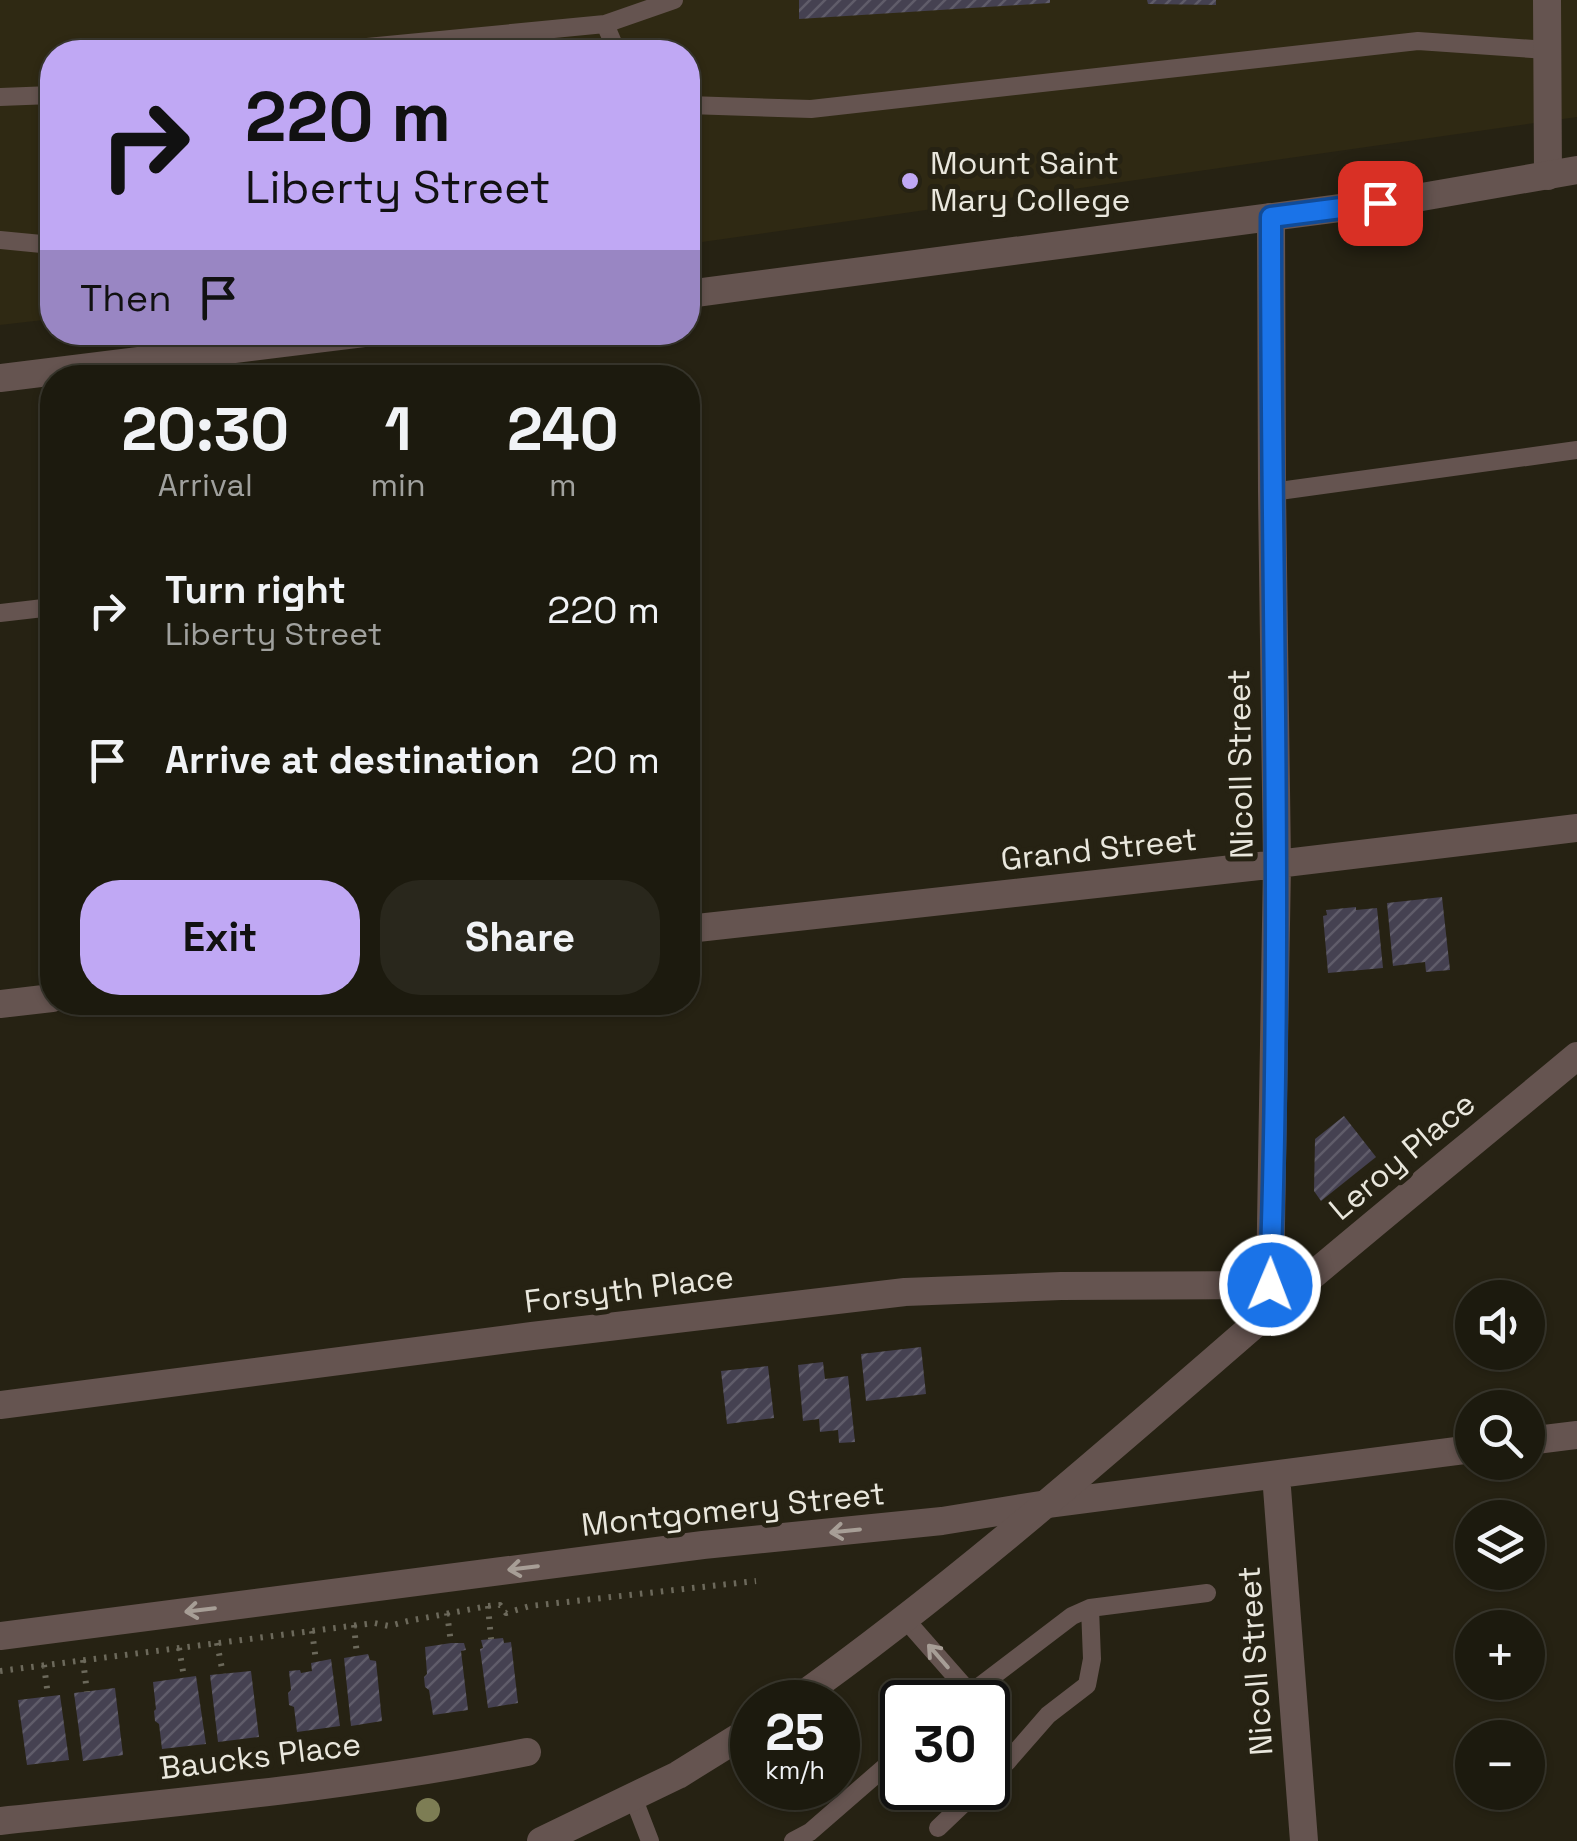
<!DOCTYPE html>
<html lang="en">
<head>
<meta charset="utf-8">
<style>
  body { margin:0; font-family:"Space Grotesk",sans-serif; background:#29271c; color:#f1f3f6; height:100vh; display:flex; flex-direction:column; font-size:38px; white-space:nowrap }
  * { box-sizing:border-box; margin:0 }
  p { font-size:32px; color:#a0a19e }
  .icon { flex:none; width:55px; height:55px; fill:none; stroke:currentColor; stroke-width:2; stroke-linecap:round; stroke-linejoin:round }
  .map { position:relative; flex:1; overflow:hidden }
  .details { position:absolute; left:40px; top:365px; width:660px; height:650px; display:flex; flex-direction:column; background:#1c1a0e; border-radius:40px; box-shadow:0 2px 8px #0004,0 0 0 2px #3a382e }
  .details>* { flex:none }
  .banner { position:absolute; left:40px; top:40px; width:660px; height:305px; border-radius:40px; box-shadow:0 2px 8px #0004,0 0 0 2px #3a382e; background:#c0a8f4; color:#111; overflow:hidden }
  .controls { position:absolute; left:1455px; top:1280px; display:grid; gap:20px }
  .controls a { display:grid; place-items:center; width:90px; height:90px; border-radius:50%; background:#1c1a0e; box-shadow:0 2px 8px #0004,0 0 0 2px #3a382e; font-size:50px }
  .speed { position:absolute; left:730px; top:1680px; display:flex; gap:20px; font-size:50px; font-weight:700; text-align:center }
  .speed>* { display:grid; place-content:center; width:130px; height:130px; border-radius:50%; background:#1c1a0e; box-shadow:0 2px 8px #0004,0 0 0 2px #3a382e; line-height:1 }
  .speed small { font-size:25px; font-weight:400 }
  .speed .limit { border:5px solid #111; border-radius:15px; background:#fff; color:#111 }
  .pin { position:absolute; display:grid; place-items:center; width:85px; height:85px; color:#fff; margin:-42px; border-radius:20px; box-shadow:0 5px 15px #0006 }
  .me { position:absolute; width:110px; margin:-55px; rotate:1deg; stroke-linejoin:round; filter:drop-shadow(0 0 8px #0008) }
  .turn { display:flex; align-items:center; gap:35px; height:210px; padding:0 40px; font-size:45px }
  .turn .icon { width:130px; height:130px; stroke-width:2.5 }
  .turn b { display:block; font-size:70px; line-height:85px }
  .then { display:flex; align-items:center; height:95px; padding:0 40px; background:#0003; gap:20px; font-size:38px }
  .eta { display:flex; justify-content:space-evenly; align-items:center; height:170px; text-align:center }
  .eta b { font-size:60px; font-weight:700; line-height:70px }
  .button { display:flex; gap:20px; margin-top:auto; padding:20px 40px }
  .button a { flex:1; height:115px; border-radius:40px; background:#c0a8f4; color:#111; font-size:40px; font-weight:700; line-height:115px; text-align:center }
  .button a+a { background:#29271c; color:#f1f3f6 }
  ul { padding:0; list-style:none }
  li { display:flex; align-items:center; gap:30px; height:150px; padding:0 40px }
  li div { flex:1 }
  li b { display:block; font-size:38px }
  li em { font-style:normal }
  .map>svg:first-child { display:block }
</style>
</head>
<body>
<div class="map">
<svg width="1577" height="1841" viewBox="0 0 1577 1841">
  <defs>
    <pattern id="building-hatch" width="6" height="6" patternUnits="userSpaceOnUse" patternTransform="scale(2.5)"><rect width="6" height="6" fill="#454151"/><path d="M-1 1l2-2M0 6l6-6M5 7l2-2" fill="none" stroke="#605c6a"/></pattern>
  </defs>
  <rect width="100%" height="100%" fill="#262213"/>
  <path fill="#2f2913" d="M0 0H1577V117L688 244V52H52V319L0 325Z"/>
  <path fill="url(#building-hatch)" d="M799 0H1050V3L799 19Z
    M1147 0H1216V5L1148 4Z
    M1442 897 1450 970 1426 972 1425 962 1393 966 1387 903Z
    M1356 907V910L1377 908 1383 968 1328 973 1323 916 1327 915 1326 910Z
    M1344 1116 1376 1157 1321 1201 1314 1191 1315 1139Z
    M921 1347 926 1394 866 1401 861 1354Z
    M823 1362 825 1379 848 1376 855 1442 839 1443 838 1430 820 1432 819 1419 803 1421 798 1365Z
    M768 1366 774 1418 727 1424 721 1371Z
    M503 1638 504 1643 511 1642 518 1703 488 1708 480 1649 483 1648 481 1640Z
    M451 1643H464L466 1650 461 1651 468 1710 433 1715 429 1690 425 1687 424 1677 427 1674 425 1647Z
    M368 1654 370 1660 376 1661 382 1721 351 1726 344 1658Z
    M331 1659 340 1726 297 1732 294 1707 289 1705 288 1693 291 1690 289 1671 300 1670 301 1673 312 1671 311 1663Z
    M251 1671 259 1737 218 1742 210 1675Z
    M196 1676 206 1744 162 1749 159 1724 155 1721 154 1711 156 1709 153 1682Z
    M115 1688 123 1755 83 1761 74 1693Z
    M60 1695 69 1760 27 1765 18 1700Z"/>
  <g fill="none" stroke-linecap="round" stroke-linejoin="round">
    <path stroke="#6c695b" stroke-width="6" stroke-dasharray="2.5 8" stroke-linecap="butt" d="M488 1606 491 1639
      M447 1613 451 1643
      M354 1625 357 1656
      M312 1631 316 1661
      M217 1643 223 1674
      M179 1648 184 1677
      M83 1660 87 1692
      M44 1665 48 1696
      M0 1671 374 1623 389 1626 408 1621 488 1606 500 1605 506 1613 530 1606 756 1581"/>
    <path stroke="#655450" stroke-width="18" d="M605 24 617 52
      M339 52 367 47 605 24 674 0
      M0 97 52 95
      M688 105 811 109 1418 41 1547 50
      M0 240 52 245
      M1272 492 1577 450
      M0 613 52 607
      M905 1619 970 1693
      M959 1702 1072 1616 1090 1608 1207 1593
      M988 1781 1007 1762 1048 1715 1087 1685 1092 1659 1090 1608
      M633 1797 650 1841
      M938 1828 980 1788
      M793 1841 810 1832 902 1752"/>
    <path stroke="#655450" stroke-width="28" d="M1547 0 1548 176
      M1271 217 1272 492 1277 864 1270 1285 1271 1303
      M688 929 1277 864 1577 828
      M0 1004 52 998
      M0 1405 532 1336 905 1292 1061 1286 1270 1285
      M1528 1441 1577 1435
      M1276 1475 1304 1841
      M0 1636 703 1545 942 1521 1047 1504 1472 1449
      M0 1821C176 1802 353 1787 527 1752"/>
    <path stroke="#655450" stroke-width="28" d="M688 294 1416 198 1577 170
      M0 378 372 332
      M793 1702C960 1583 1113 1447 1268 1313 1370 1226 1474 1142 1577 1056
      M541 1841 678 1775 752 1729"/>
  </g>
  <circle fill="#7d7d54" cx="428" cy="1810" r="12"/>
  <defs><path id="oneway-shaft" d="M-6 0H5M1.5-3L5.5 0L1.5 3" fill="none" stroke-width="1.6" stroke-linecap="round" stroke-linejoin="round" transform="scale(2.5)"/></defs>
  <g stroke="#a79e96">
    <use href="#oneway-shaft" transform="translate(845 1531) rotate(174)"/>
    <use href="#oneway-shaft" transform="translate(523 1568) rotate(173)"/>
    <use href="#oneway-shaft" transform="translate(200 1610) rotate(173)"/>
    <use href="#oneway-shaft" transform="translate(938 1656) rotate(-131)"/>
  </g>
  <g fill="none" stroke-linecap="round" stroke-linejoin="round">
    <defs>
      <path id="route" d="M1270 1285C1283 929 1271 573 1271 217L1380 203"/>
    </defs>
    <use href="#route" stroke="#114b97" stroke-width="25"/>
    <use href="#route" stroke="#1a73e8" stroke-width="18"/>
  </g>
  <circle fill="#c0a8f4" stroke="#262213" stroke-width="4" cx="910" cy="181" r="10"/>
  <g text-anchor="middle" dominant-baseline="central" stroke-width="10" stroke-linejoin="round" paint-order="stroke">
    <g font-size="32" fill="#e9e7dd" stroke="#262213" text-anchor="start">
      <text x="930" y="163">Mount Saint<tspan x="930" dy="37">Mary College</tspan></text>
    </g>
    <g font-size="32" fill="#e9e7dd" stroke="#262213">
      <text transform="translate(1240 764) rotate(-91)">Nicoll Street</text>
      <text transform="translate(1099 849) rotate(-6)">Grand Street</text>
      <text transform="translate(1402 1156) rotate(-40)">Leroy Place</text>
      <text transform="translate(629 1289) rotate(-7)">Forsyth Place</text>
      <text transform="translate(733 1509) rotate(-6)">Montgomery Street</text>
      <text transform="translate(1255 1661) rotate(-94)">Nicoll Street</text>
      <text transform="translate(260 1756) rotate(-7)">Baucks Place</text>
    </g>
  </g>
</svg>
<div class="controls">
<a><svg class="icon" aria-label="sound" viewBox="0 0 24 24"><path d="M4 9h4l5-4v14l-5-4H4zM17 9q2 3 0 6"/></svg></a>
<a><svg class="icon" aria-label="search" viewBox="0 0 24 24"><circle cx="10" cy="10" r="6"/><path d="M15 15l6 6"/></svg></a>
<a><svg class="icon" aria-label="layers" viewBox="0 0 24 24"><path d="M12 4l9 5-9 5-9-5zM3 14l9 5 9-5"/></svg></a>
<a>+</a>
<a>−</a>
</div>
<div class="speed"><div>25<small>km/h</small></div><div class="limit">30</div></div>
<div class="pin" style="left:1380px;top:203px;background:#d93025"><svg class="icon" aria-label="arrive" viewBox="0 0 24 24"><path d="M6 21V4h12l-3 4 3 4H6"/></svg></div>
<svg class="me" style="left:1270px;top:1285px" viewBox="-20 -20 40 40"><circle r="17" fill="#1a73e8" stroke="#fff" stroke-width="3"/><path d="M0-11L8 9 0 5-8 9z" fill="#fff"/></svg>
<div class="banner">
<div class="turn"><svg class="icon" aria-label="right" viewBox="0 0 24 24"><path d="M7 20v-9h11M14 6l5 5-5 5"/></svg><div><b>220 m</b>Liberty Street</div></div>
<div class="then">Then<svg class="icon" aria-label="arrive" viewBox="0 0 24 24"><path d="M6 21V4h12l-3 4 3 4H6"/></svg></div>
</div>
<section class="details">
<div class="eta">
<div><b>20:30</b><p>Arrival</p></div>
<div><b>1</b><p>min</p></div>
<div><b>240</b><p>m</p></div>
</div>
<ul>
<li><svg class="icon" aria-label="right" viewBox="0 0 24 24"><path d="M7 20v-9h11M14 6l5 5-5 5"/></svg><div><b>Turn right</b><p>Liberty Street</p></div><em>220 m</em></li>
<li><svg class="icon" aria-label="arrive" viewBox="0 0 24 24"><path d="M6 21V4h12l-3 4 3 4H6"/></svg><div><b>Arrive at destination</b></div><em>20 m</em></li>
</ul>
<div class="button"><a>Exit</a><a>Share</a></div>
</section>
</div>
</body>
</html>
